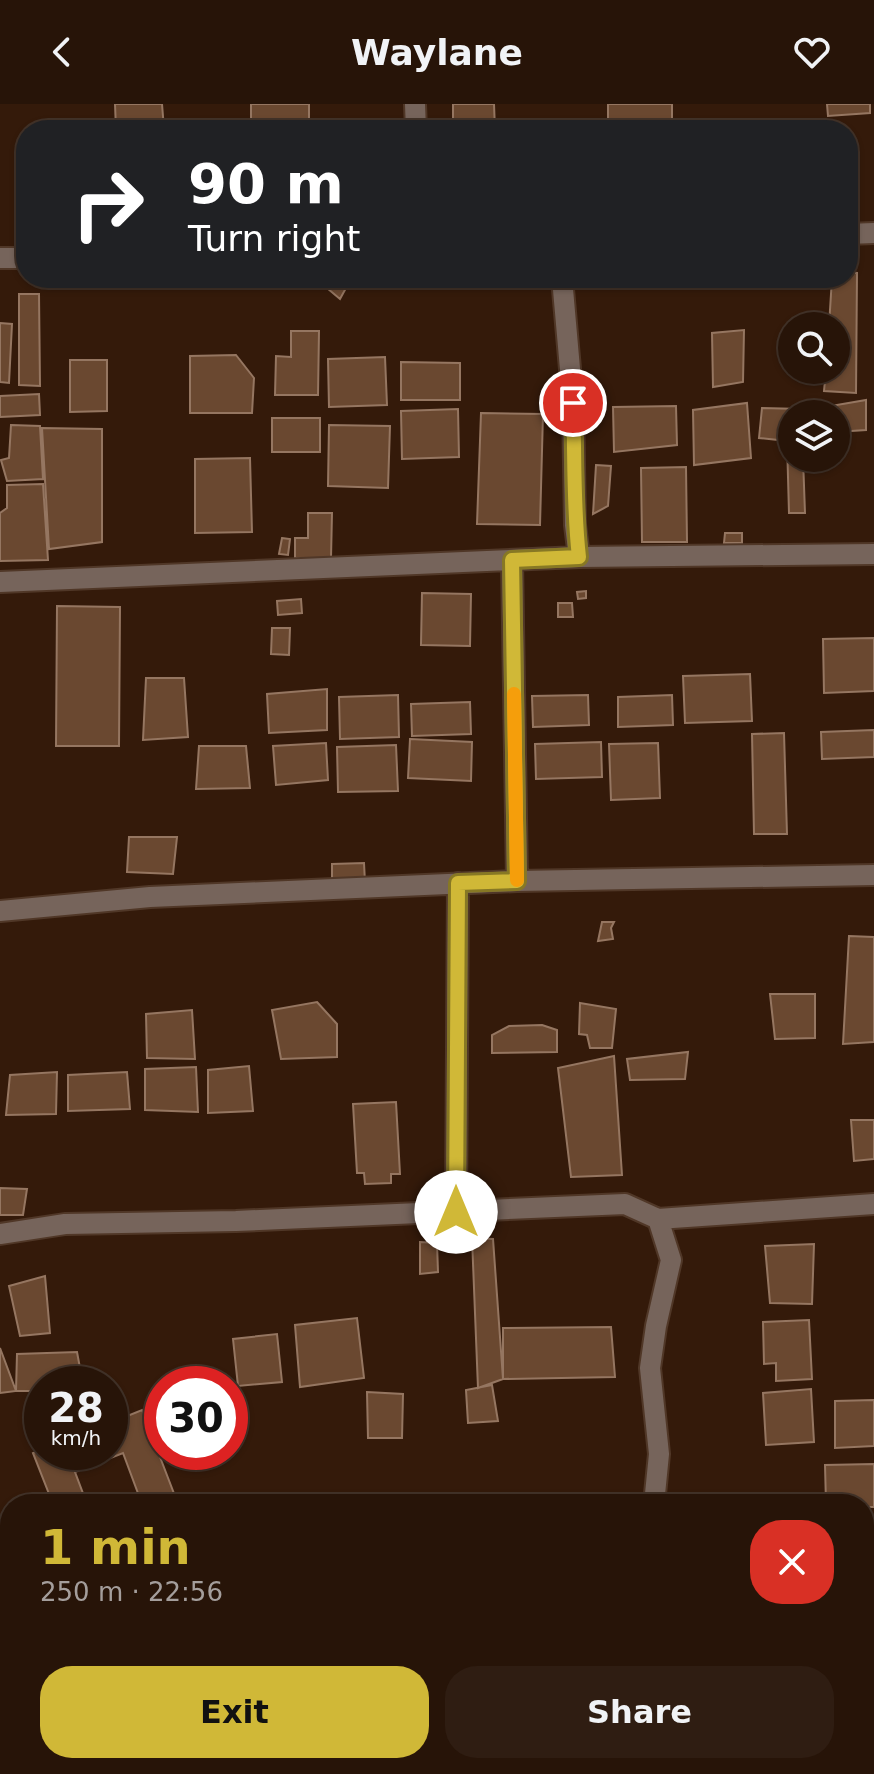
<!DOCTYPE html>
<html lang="en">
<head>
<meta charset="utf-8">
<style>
  body { margin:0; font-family:"DejaVu Sans",sans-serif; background:#2f1d12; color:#f1f3f6; height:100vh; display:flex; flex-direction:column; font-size:30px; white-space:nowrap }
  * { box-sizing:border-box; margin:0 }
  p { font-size:26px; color:#a49e9c }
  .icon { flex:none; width:44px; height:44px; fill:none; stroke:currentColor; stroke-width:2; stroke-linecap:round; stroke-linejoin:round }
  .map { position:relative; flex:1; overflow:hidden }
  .sheet { position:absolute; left:0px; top:1390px; width:874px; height:280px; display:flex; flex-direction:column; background:#271408; border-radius:32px 32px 0 0; box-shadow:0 2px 6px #0004,0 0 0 2px #433329 }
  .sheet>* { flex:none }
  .guide { position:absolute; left:16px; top:16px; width:842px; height:168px; border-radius:32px; box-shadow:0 2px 6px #0004,0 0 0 2px #433329; background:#202124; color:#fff; overflow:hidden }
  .controls { position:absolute; left:778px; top:208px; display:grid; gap:16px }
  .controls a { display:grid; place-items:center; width:72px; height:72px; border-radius:50%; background:#271408; box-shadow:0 2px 6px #0004,0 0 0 2px #433329; font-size:40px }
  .speed { position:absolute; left:24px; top:1262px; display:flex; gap:16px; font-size:40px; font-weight:700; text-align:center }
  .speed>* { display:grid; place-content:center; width:104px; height:104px; border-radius:50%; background:#271408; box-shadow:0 2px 6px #0004,0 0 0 2px #433329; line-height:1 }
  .speed small { font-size:20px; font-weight:400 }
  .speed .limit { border:12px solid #d22; background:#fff; color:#111 }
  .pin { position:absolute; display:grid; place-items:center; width:68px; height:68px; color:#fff; margin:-34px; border:4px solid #fff; border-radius:50%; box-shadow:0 2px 8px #0007 }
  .me { position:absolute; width:88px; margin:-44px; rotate:0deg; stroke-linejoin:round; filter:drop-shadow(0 0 6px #0008) }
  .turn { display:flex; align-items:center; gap:28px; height:168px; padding:0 40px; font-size:36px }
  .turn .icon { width:104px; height:104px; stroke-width:2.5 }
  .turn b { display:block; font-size:56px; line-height:68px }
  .round { display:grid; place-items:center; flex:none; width:84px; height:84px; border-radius:32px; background:#2f1d12 }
  .head { display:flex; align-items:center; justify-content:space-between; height:136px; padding:0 40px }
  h1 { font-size:48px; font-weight:700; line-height:60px; color:#d0b837 }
  .cta { display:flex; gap:16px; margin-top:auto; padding:16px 40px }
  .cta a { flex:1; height:92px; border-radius:32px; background:#d0b837; color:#111; font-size:32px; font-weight:700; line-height:92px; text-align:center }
  .cta a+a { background:#2f1d12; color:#f1f3f6 }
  header { display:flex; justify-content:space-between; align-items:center; height:104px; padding:0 40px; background:#271408; font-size:36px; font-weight:700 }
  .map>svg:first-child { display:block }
</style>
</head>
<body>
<header><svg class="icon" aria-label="back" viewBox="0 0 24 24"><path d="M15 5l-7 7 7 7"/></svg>Waylane<svg class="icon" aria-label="heart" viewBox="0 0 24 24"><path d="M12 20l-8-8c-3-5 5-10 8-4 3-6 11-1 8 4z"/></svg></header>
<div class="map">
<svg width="874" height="1670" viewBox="0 0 874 1670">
  <rect width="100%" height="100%" fill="#341a0a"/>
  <path fill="#6a4830" stroke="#957661" stroke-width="2" d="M115 0H162L164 25 116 26Z
    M251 0H309V26H251Z
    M453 0H494L495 26H453Z
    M608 0H672V26H608Z
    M827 0H870V9L828 12Z
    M848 168 857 169 856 289 824 287 826 266H836V222H829L832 174H848Z
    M73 174H92L93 183 74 185Z
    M333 174H370V183L346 184 340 195 327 184Z
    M19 190H39L40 282 19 281Z
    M0 219 12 220 9 279 0 278Z
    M744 226 743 278 713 283 712 229Z
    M291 227H319L318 291H275L276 252 291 253Z
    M236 251 254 274 252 309H190V252Z
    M385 253 387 301 329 303 328 255Z
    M70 256H107V307L70 308Z
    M401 258 460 259V296H401Z
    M39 290 40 311 0 313V292Z
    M866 296V326L836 328V310H819V304Z
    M747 299 751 354 694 361 693 306Z
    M676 302 677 341 614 348 613 303Z
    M762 304 801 305V310H792V354H803L805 409H789L787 337 759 334Z
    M458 305 459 353 402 355 401 307Z
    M481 309 543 310 540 421 477 420Z
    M272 314H320V348H272Z
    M11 321 40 322 43 375 7 377 1 356 9 354Z
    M329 321 390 322 388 384 328 382Z
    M42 324 102 325V438L49 445Z
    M250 354 252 428 195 429V355Z
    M596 361 611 362 608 402 593 410Z
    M686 363 687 438H642L641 364Z
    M43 380 48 456 0 457V409L7 404V381Z
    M308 409H332L331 454H295V434H308Z
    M725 429H742V439H724Z
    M282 434 290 435 288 451 279 450Z
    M586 487V494L578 495 577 488Z
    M422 489 471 490 470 542 421 541Z
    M301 495 302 509 278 511 277 497Z
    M558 499H572L573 513H558Z
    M57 502 120 503 119 642H56Z
    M272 524H290L289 551 271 550Z
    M874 534V587L824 589 823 535Z
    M750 570 752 617 685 619 683 572Z
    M146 574H184L188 633 143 636Z
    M327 585V626L269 629 267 590Z
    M398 591 399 633 340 635 339 593Z
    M588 591 589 621 533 623 532 592Z
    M672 591 673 621 618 623V593Z
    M470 598 471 630 412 632 411 600Z
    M874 626V653L822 655 821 628Z
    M784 629 787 730H754L752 630Z
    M410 635 472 638 471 677 408 674Z
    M601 638 602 673 536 675 535 640Z
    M326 639 328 676 276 681 273 642Z
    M658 639 660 694 611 696 609 640Z
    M396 641 398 687 338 688 337 643Z
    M199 642H246L250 684 196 685Z
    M129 733H177L173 770 127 768Z
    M364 759 365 778 332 779V760Z
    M602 818H614L611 824 613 835 598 837Z
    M849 832 874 833V938L843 940Z
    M770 890H815V934L775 935Z
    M317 898 337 920V953L281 955 272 906Z
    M580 899 616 905 612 944H590L587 931 579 930Z
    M192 906 195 955 147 954 146 910Z
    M542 921 557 926V948L492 949V931L509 922Z
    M688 948 685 975 630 976 627 955Z
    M614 952 622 1071 571 1073 558 964Z
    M249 962 253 1007 208 1009V966Z
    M196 963 198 1008 145 1006V965Z
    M57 968 56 1010 6 1011 10 971Z
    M127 968 130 1005 68 1007V971Z
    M396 998 400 1070H391V1079L365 1080 364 1069H357L353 1000Z
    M851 1016H874V1055L854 1057Z
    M0 1084 27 1085 23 1111H0Z
    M472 1134 493 1135 503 1275 478 1284Z
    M420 1138 437 1139 438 1168 420 1170Z
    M814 1140 812 1200 770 1199 765 1142Z
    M45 1172 50 1229 20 1232 9 1182Z
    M357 1214 364 1274 300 1283 295 1221Z
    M809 1216 812 1275 776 1277V1259L764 1260 763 1218Z
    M611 1223 615 1273 503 1275V1224Z
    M277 1230 282 1278 238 1282 233 1235Z
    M0 1244 16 1287 0 1289Z
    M77 1248 83 1280H42V1287H16L17 1250Z
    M492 1281 498 1317 468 1319 466 1286Z
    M811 1285 814 1338 766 1341 763 1289Z
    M367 1288 403 1290 402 1334H368Z
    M874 1296V1342L835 1344V1297Z
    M142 1306 178 1400H142L123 1349 75 1368 87 1400H53L33 1349 42 1346V1348H110V1319Z
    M874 1360V1403H864V1400H826L825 1361Z
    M10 1452V1590L6 1592 0 1574V1456Z
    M874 1630V1670H845V1660H864V1631Z
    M32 1660H90L93 1670H34Z
    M507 1660H536V1666H507Z
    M783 1660H834L835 1670H783Z"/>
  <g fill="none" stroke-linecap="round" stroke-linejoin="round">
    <defs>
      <path id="street" d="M415 0 416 26
        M848 130 874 129
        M0 154H26
        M562 174 573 299 575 421 579 453
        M512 456 517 777
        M0 478 579 453 874 450
        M0 807 150 793 517 777 874 771
        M456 1108 458 779
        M0 1130 65 1120 236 1117 625 1100 658 1115 874 1100
        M654 1400 659 1350 650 1264 656 1222 671 1156 658 1115
        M666 1660V1670"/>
    </defs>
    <use href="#street" stroke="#503727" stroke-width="24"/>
    <use href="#street" stroke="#76645b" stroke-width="20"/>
  </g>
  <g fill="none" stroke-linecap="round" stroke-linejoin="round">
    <defs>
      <path id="route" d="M456 1108 458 779 517 777 512 456 579 453C573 402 575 350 573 299"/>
    </defs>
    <use href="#route" stroke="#877824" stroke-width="20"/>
    <use href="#route" stroke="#d0b837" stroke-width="14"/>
    <path stroke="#f59e0b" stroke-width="14" d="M514 590 517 776"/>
  </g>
</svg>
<div class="controls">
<a><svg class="icon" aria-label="search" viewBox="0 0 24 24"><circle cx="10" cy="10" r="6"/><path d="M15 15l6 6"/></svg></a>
<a><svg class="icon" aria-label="layers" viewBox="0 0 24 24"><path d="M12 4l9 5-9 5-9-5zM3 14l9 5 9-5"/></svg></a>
</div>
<div class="speed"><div>28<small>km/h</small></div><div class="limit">30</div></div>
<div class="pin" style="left:573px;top:299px;background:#d93025"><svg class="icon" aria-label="arrive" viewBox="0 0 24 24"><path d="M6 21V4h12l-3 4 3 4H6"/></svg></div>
<svg class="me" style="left:456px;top:1108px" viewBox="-20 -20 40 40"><circle r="19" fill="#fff"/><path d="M0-13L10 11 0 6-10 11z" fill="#d0b837"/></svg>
<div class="guide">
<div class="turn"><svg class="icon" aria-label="right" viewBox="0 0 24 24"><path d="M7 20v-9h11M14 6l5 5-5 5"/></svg><div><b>90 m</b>Turn right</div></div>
</div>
<section class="sheet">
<div class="head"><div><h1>1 min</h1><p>250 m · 22:56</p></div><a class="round" style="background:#d93025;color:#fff"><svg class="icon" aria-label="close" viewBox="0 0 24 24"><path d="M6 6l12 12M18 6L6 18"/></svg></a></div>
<div class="cta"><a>Exit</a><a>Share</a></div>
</section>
</div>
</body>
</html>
